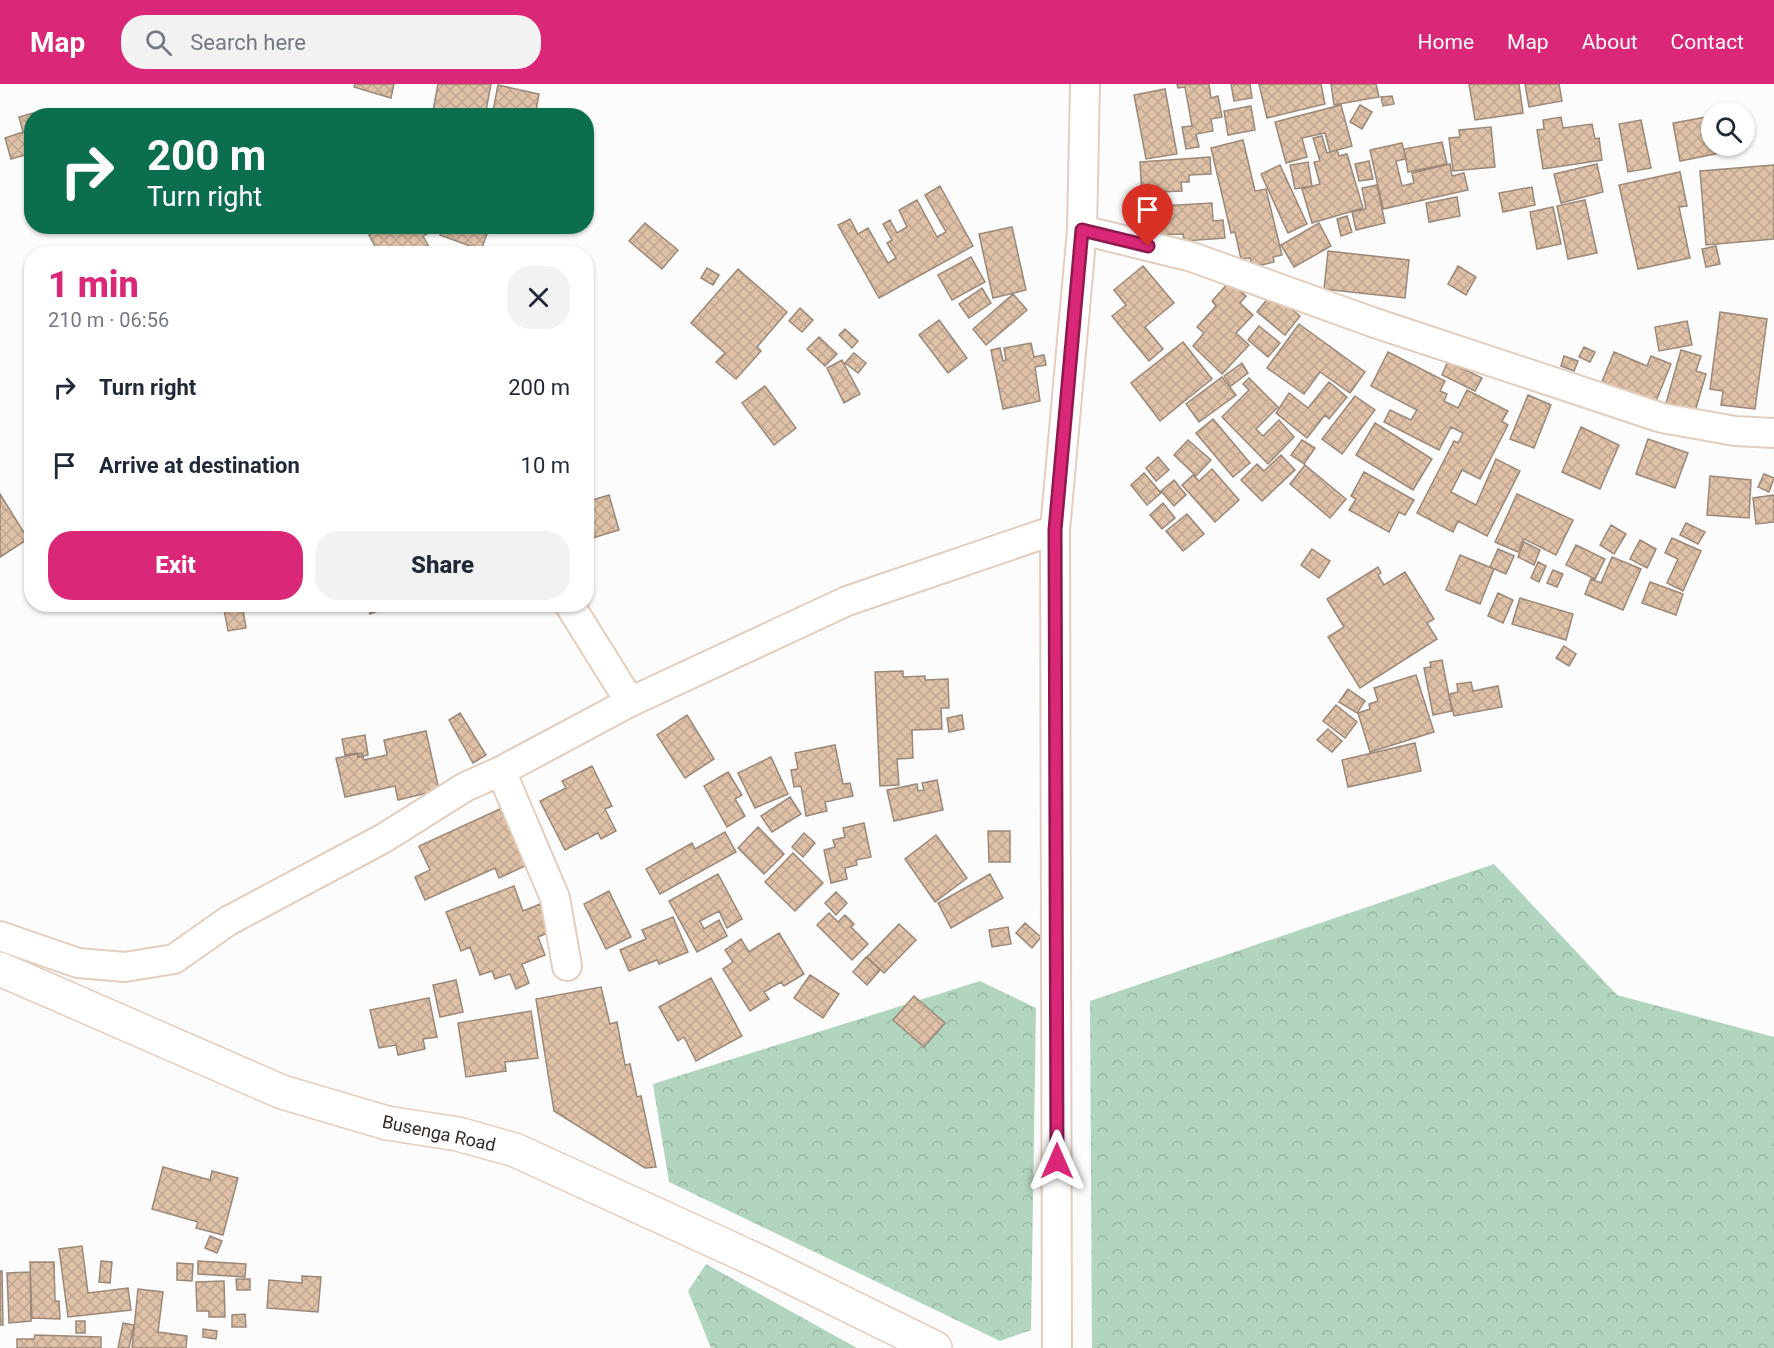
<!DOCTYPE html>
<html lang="en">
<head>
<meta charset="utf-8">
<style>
  body { margin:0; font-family:Roboto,sans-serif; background:#f2f2f3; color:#1f2937; height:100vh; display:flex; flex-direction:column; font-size:22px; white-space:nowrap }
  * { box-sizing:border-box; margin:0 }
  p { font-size:20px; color:#747a83 }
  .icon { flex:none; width:33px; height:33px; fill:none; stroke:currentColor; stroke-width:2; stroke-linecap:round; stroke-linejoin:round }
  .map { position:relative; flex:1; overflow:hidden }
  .panel { position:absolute; left:24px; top:162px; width:570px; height:366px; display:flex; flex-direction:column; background:#fff; border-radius:24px; box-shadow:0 2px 4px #0004 }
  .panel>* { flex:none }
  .guide { position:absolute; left:24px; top:24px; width:570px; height:126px; border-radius:24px; box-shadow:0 2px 4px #0004; background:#0b6e4f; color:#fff; overflow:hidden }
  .buttons { position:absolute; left:1701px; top:18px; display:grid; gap:12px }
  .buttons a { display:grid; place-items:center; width:54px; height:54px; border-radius:50%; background:#fff; box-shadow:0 2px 4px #0004; font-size:30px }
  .pin { position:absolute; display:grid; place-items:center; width:51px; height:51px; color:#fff; margin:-62px -26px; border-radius:50% 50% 50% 0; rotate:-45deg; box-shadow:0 0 6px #0007 }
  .pin .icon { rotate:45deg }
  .me { position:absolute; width:66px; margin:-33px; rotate:0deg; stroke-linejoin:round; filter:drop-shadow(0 0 4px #0008) }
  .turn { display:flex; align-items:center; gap:21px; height:126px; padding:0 24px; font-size:27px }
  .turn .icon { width:78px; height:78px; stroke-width:2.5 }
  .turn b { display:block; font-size:42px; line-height:51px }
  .round { display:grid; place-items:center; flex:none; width:63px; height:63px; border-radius:24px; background:#f2f2f3 }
  .overview { display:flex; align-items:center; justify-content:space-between; height:102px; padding:0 24px }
  h1 { font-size:36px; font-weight:800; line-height:45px; color:#db2777 }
  .action { display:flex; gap:12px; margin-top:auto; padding:12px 24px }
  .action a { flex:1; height:69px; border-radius:24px; background:#db2777; color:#fff; font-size:24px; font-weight:800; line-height:69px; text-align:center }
  .action a+a { background:#f2f2f3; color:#1f2937 }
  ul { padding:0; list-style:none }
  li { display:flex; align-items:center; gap:18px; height:78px; padding:0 24px }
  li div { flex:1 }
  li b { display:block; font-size:22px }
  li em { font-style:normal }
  header { display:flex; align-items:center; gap:36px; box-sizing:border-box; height:84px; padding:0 30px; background:#db2777; color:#fff }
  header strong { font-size:28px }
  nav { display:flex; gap:33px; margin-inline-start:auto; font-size:21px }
  .search { width:420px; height:54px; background:#f2f2f3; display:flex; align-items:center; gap:15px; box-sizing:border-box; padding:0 21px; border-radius:24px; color:#747a83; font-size:22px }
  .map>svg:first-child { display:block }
</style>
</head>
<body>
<header>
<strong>Map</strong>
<div class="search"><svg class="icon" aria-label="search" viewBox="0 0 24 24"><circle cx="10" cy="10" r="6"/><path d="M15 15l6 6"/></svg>Search here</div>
<nav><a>Home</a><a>Map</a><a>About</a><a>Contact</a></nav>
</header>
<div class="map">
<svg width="1774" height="1264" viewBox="0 0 1774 1264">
  <defs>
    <pattern id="forest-crowns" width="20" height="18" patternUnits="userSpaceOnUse" patternTransform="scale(1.5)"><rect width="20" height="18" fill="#b2d5bf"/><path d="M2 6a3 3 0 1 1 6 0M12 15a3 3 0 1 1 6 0" fill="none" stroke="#9ab7a4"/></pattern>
    <pattern id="building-cross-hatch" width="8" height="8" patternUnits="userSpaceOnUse" patternTransform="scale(1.5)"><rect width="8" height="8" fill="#dfc1a8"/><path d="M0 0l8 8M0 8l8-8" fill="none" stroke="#c0a691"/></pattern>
  </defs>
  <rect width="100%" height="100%" fill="#fcfcfc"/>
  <path fill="url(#forest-crowns)" d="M1494 780 1617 911 1774 953V1264H1092L1090 917Z
    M980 897 1036 924 1031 1246 1000 1257 669 1098 653 1000Z
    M706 1180 857 1264H711L688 1207Z"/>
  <path fill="url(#building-cross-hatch)" stroke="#9b8878" stroke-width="1.5" d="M355 0H394L391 14 354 3Z
    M438 0H491L485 32H432Z
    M1177 0H1209L1211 14 1218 12 1222 33 1211 35 1213 47 1196 50 1199 63 1186 65 1182 43 1192 42 1185 3 1178 4Z
    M1231 0H1250L1252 14 1234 17Z
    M1259 0H1321L1325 20 1267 34Z
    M1331 0H1376L1379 13 1334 21Z
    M1469 0H1519L1523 29 1475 36Z
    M1525 0H1559L1562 17 1529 23Z
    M498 1 539 10 535 32H492Z
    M1165 5 1177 70 1146 75 1134 11Z
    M1392 12 1394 20 1383 22 1381 13Z
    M1341 21 1352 62 1330 68 1325 49 1302 54 1307 73 1286 79 1275 38Z
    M1360 21 1372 28 1362 45 1350 38Z
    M1251 22 1255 46 1228 51 1224 27Z
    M33 29 32 69 11 75 5 54 23 48 19 33Z
    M1712 32V62H1740V65L1680 77 1673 39Z
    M1561 33 1563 44 1592 40 1595 55 1599 54 1602 76 1543 85 1537 46 1544 45 1543 36Z
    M1641 36 1651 84 1628 88 1619 40Z
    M1491 43 1495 83 1453 87 1449 54 1460 53 1459 46Z
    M1322 52 1327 69 1337 66 1339 72 1347 70 1363 124 1312 139 1302 105 1320 100 1314 78 1320 77 1313 54Z
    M1243 56 1255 107 1266 105 1282 171 1273 173 1274 178 1253 183 1250 174 1241 175 1235 148 1231 149 1211 64Z
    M1442 58 1447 80 1408 88 1404 65Z
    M1402 59 1406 75 1396 77 1402 102 1414 99 1412 89 1450 80 1452 92 1464 89 1468 106 1383 125 1370 66Z
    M1210 73 1211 90 1189 91V98H1181L1182 107 1160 108 1161 122 1212 119 1213 137 1223 136 1225 154 1184 157 1183 150 1153 151 1152 131H1143L1140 78Z
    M1369 77 1373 95 1359 97 1355 80Z
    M1308 78 1312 102 1295 105 1290 81Z
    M1597 80 1603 108 1561 119 1554 90Z
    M1280 81 1307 140 1288 149 1261 90Z
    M1774 81V155L1706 161 1700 87Z
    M1680 88 1687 122 1679 123 1690 174 1638 185 1619 101Z
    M1377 101 1385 139 1356 146 1352 128 1366 125 1362 104Z
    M940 102 973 162 879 214 838 141 850 135 858 150 868 144 888 179 896 174 887 159 892 156 883 140 890 136 897 149 907 143 899 126 917 116 937 153 946 148 925 111Z
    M1532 103 1535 121 1503 128 1499 109Z
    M1457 113 1460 132 1429 138 1426 119Z
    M1585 116 1597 169 1568 175 1557 122Z
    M1553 123 1561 160 1537 165 1530 128Z
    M1347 132 1352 148 1341 152 1337 135Z
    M645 139 678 166 662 185 629 157Z
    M1319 139 1331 162 1294 183 1281 161Z
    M346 142H363L364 145 348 149Z
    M384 142H425L429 149 423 152 433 170H379L369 151Z
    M443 142H490L481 166 440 151Z
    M1012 143 1026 206 993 214 979 150Z
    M1716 162 1720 180 1706 183 1702 165Z
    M1328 167 1409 176 1405 214 1324 205Z
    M971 173 985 198 952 216 938 191Z
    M1143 182 1174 219 1145 243 1163 265 1149 277 1112 232 1126 221 1114 206Z
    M1458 182 1476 193 1466 211 1448 200Z
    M707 184 719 191 713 201 701 194Z
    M738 185 787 228 757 263 761 267 736 295 716 278 725 269 691 239Z
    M1230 197 1246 212 1240 219 1253 231 1236 249 1249 261 1222 290 1193 262 1204 249 1197 243 1216 222 1212 217Z
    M982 204 991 219 969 234 959 220Z
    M1272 209 1300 232 1285 251 1257 228Z
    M1013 210 1027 226 986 261 973 245Z
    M800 224 813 236 802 248 789 237Z
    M1720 228 1767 235 1755 325 1721 321 1723 307 1710 305Z
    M939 236 967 274 948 289 919 251Z
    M1687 237 1692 261 1659 267 1655 243Z
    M1299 240 1365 288 1350 309 1320 288 1304 310 1267 284Z
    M1259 242 1280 259 1268 273 1248 256Z
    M845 245 858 257 852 264 839 251Z
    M819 253 837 270 825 282 807 265Z
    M1183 258 1212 295 1160 337 1131 299Z
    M1031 259 1034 273 1044 271 1046 281 1035 283 1040 317 1003 325 991 266 1000 264 1003 277 1006 276 1004 264Z
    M1584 263 1595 268 1590 278 1579 273Z
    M1681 266 1701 272 1696 287 1706 290 1694 331 1665 323Z
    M1388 268 1445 297 1440 307 1447 310 1444 317 1458 324 1467 306 1508 327 1502 337 1508 341 1480 395 1462 386 1451 408 1476 421 1496 375 1520 387 1487 452 1458 437 1453 448 1417 429 1454 357 1458 359 1463 349 1451 343 1439 366 1384 338 1390 326 1411 336 1417 326 1371 302Z
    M1614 268 1647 282 1651 272 1671 280 1654 322 1601 300Z
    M854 269 866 279 858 289 845 279Z
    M1564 272 1578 277 1574 287 1561 282Z
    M842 276 860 310 844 319 827 284Z
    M1448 277 1482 294 1475 307 1442 291Z
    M1242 279 1248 289 1231 302 1224 292Z
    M1222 293 1236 311 1199 338 1186 320Z
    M1249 294 1278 323 1256 345 1263 352 1279 336 1294 353 1268 380 1222 333 1249 306 1243 300Z
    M1329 298 1347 313 1329 335 1325 331 1307 354 1276 329 1289 309 1308 324Z
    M765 302 796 344 774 361 742 319Z
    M1528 311 1551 321 1534 364 1510 355Z
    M1355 312 1375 326 1342 370 1322 355Z
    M1213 335 1250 379 1233 393 1196 349Z
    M1375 339 1432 375 1413 406 1356 371Z
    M1581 343 1619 361 1600 405 1562 388Z
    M1648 355 1688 369 1675 404 1636 390Z
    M1188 356 1211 376 1196 392 1174 371Z
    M1302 356 1315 364 1304 380 1291 371Z
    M1281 371 1295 386 1262 417 1241 396 1257 380 1264 387Z
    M1158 373 1169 386 1156 397 1146 384Z
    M1305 381 1346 415 1330 434 1290 400Z
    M1212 385 1239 416 1215 438 1182 401 1193 391 1199 397Z
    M1364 388 1414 416 1405 431 1399 428 1389 448 1349 426 1356 415 1351 412Z
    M1144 389 1161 409 1147 421 1131 401Z
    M1764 390 1774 394 1769 408 1758 403Z
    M1710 392 1751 396 1749 434 1707 431Z
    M1174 396 1186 411 1174 422 1161 407Z
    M0 410 28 455 0 473Z
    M1517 410 1573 436 1556 471 1524 455 1518 468 1495 458Z
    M609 411 619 446 586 456V418Z
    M1774 411V438L1756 440 1753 414Z
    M1163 419 1175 434 1162 445 1150 431Z
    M1187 430 1204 450 1183 467 1166 447Z
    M1686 439 1705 448 1698 460 1680 451Z
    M1611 441 1626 450 1614 470 1600 461Z
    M1672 454 1701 467 1683 507 1667 499 1678 475 1665 469Z
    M1640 456 1656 465 1647 484 1630 475Z
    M1524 458 1540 466 1534 481 1518 473Z
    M1576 461 1605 475 1595 495 1566 481Z
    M1312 465 1330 477 1319 494 1301 481Z
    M1498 465 1514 472 1506 490 1490 483Z
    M1460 471 1494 485 1480 520 1446 506Z
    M1612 473 1641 485 1623 526 1585 510 1591 495 1601 499Z
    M1538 478 1546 482 1539 498 1531 494Z
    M1378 483 1381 489 1378 491 1384 501 1405 488 1434 535 1427 539 1437 555 1360 604 1328 553 1344 543 1327 515Z
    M1553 486 1563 490 1557 503 1547 499Z
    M1650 498 1683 510 1676 531 1642 519Z
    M1498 509 1513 516 1503 539 1488 532Z
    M1520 514 1573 530 1566 556 1512 540Z
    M223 520H242L246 544 228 547Z
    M367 520H390L391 522 370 530Z
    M1564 562 1576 570 1569 582 1556 574Z
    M1442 576 1452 627 1433 631 1424 584 1431 583 1430 578Z
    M903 587V593L925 592V596L948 595 949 624H941L942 645 912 646 913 674 897 675 899 701 880 702 875 588Z
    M1416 591 1434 648 1370 668 1358 629 1370 625 1369 620 1378 617 1374 604Z
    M1471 598 1473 607 1498 602 1502 623 1454 632 1449 610 1458 608 1457 600Z
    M1348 605 1365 617 1357 629 1339 618Z
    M1336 621 1357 638 1345 654 1323 637Z
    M460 629 486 671 473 679 449 636Z
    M687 631 714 675 685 694 657 651Z
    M962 631 964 645 949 648 947 634Z
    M1328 645 1342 657 1332 668 1317 656Z
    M426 647 439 706 398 716 395 702 345 713 336 674 362 669 364 676 387 671 384 656Z
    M365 651 368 671 358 673 357 669 345 671 342 655Z
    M1415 659 1421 687 1348 703 1342 676Z
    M835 661 843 700 850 699 853 712 825 718 827 727 806 732 801 702 794 703 791 686 798 685 795 669Z
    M771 673 788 710 755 724 738 689Z
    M592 682 612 722 605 725 616 747 601 755 598 749 565 766 540 717 566 704 562 697Z
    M728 688 742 711 735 715 745 732 727 743 704 702Z
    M937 696 943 726 894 737 887 706 917 700 918 707 924 706 922 699Z
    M790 713 801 730 772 748 761 732Z
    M502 724 527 781 499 794 495 784 425 816 415 793 430 786 419 762Z
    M864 739 871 773 856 776 857 781 845 784 847 795 831 799 824 766 835 763 833 756 845 753 843 744Z
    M758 743 784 770 764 790 738 764Z
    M988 747H1010V778H989Z
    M725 748 736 768 660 810 646 785 692 759 695 765Z
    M804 749 815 759 803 773 792 763Z
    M936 751 967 794 935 818 905 775Z
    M793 769 823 799 795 827 765 798Z
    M718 790 742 835 727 844 719 827 700 837 704 845 719 836 727 852 697 868 669 817Z
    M990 790 1003 814 951 844 938 819Z
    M514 802 523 827 540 820 550 848 538 853 545 871 522 880 529 899 516 905 510 890 495 895 492 887 480 891 470 863 461 867 446 828Z
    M609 807 631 853 606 865 584 820Z
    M836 808 847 819 836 831 825 819Z
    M829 829 838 838 845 831 854 840 851 843 868 860 852 876 817 841Z
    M673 833 688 868 659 880 657 876 629 887 620 866 646 855 642 846Z
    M1025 839 1041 853 1032 864 1016 849Z
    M899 840 916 856 884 889 867 873Z
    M1008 843 1011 860 992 863 989 846Z
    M779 849 804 890 784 902 781 898 764 908 769 915 750 927 723 885 733 878 725 866 741 855 749 868Z
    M866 873 880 886 867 901 853 888Z
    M810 891 839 910 823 934 794 914Z
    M711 894 742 952 696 977 684 953 678 957 659 923Z
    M456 896 463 928 440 933 433 901Z
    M601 903 610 940 617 938 625 981 630 980 637 1013 641 1012 656 1083 645 1084 554 1027 536 915Z
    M914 912 945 939 924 963 893 936Z
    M429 914 437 953 423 955 425 965 398 971 396 961 379 964 370 926Z
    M531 927 538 974 505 978 506 987 466 993 458 939Z
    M163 1083 210 1096 212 1087 238 1094 223 1151 196 1144 198 1138 152 1125Z
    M210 1152 222 1157 217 1169 205 1164Z
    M82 1162 88 1209 128 1204 131 1226 68 1233 59 1165Z
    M101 1177 112 1178 110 1199 99 1198Z
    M198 1177 246 1180 245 1193 198 1190Z
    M30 1178H54L55 1217H59L60 1235 32 1234Z
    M177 1179 193 1180 192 1197 177 1196Z
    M0 1187H2L3 1241H0Z
    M30 1188 31 1237 9 1239 7 1189Z
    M302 1192 321 1193 318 1228 267 1224 269 1196 302 1199Z
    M236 1195H250V1206H237Z
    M224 1197 225 1233H209V1227H197L196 1198Z
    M138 1205 163 1208 158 1248 187 1252 186 1264H132Z
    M245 1230 246 1243H232V1231Z
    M76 1237H85V1249H76Z
    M123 1239 134 1241 129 1264H118Z
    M203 1245 217 1247 216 1255 203 1253Z
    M35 1251 101 1253V1264H17V1255H34Z"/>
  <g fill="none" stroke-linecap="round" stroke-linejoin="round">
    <defs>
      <path id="minor" d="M1082 146 1192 173 1372 238 1662 334 1735 347 1774 349
        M569 520 630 618
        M501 687 555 814 567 882
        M0 852 78 879 125 883 174 875 228 837 384 754 465 703 501 687 630 618 847 517 1055 446
        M1057 1264 1055 446 1082 146 1085 0"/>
      <path id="tertiary" d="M0 885 282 1008 387 1039 458 1050 515 1066 756 1176 935 1264"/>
    </defs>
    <use href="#minor" stroke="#e3cebd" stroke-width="32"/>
    <use href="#tertiary" stroke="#e3cebd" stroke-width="36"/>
    <use href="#minor" stroke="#fff" stroke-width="28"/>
    <use href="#tertiary" stroke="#fff" stroke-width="33"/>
  </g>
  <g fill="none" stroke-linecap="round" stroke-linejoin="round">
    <defs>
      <path id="route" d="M1057 1077 1055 446 1082 146 1148 162"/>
    </defs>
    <use href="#route" stroke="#8e194d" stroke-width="15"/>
    <use href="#route" stroke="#db2777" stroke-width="10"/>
  </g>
  <g text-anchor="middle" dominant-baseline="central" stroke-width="4.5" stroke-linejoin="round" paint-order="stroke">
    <g font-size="18" fill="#362d27" stroke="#fff">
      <text transform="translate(439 1049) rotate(12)">Busenga Road</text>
    </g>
  </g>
</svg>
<div class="buttons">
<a><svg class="icon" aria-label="search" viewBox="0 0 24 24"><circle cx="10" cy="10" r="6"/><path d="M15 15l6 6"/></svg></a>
</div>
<div class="pin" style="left:1148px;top:162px;background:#d93025"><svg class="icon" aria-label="arrive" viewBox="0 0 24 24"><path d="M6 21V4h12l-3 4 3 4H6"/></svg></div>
<svg class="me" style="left:1057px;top:1077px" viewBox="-20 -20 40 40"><path d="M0-17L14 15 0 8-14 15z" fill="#db2777" stroke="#fff" stroke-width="4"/></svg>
<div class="guide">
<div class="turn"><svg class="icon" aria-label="right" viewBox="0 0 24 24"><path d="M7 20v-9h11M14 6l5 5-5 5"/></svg><div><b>200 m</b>Turn right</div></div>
</div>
<section class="panel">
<div class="overview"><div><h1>1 min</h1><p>210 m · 06:56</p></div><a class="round"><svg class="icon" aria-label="close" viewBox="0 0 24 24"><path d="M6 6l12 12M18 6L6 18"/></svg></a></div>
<ul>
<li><svg class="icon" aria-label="right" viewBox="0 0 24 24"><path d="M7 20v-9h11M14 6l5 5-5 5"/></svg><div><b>Turn right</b></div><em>200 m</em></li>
<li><svg class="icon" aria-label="arrive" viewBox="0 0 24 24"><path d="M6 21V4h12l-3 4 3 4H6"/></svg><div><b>Arrive at destination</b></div><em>10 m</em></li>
</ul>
<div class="action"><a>Exit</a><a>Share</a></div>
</section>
</div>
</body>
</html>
